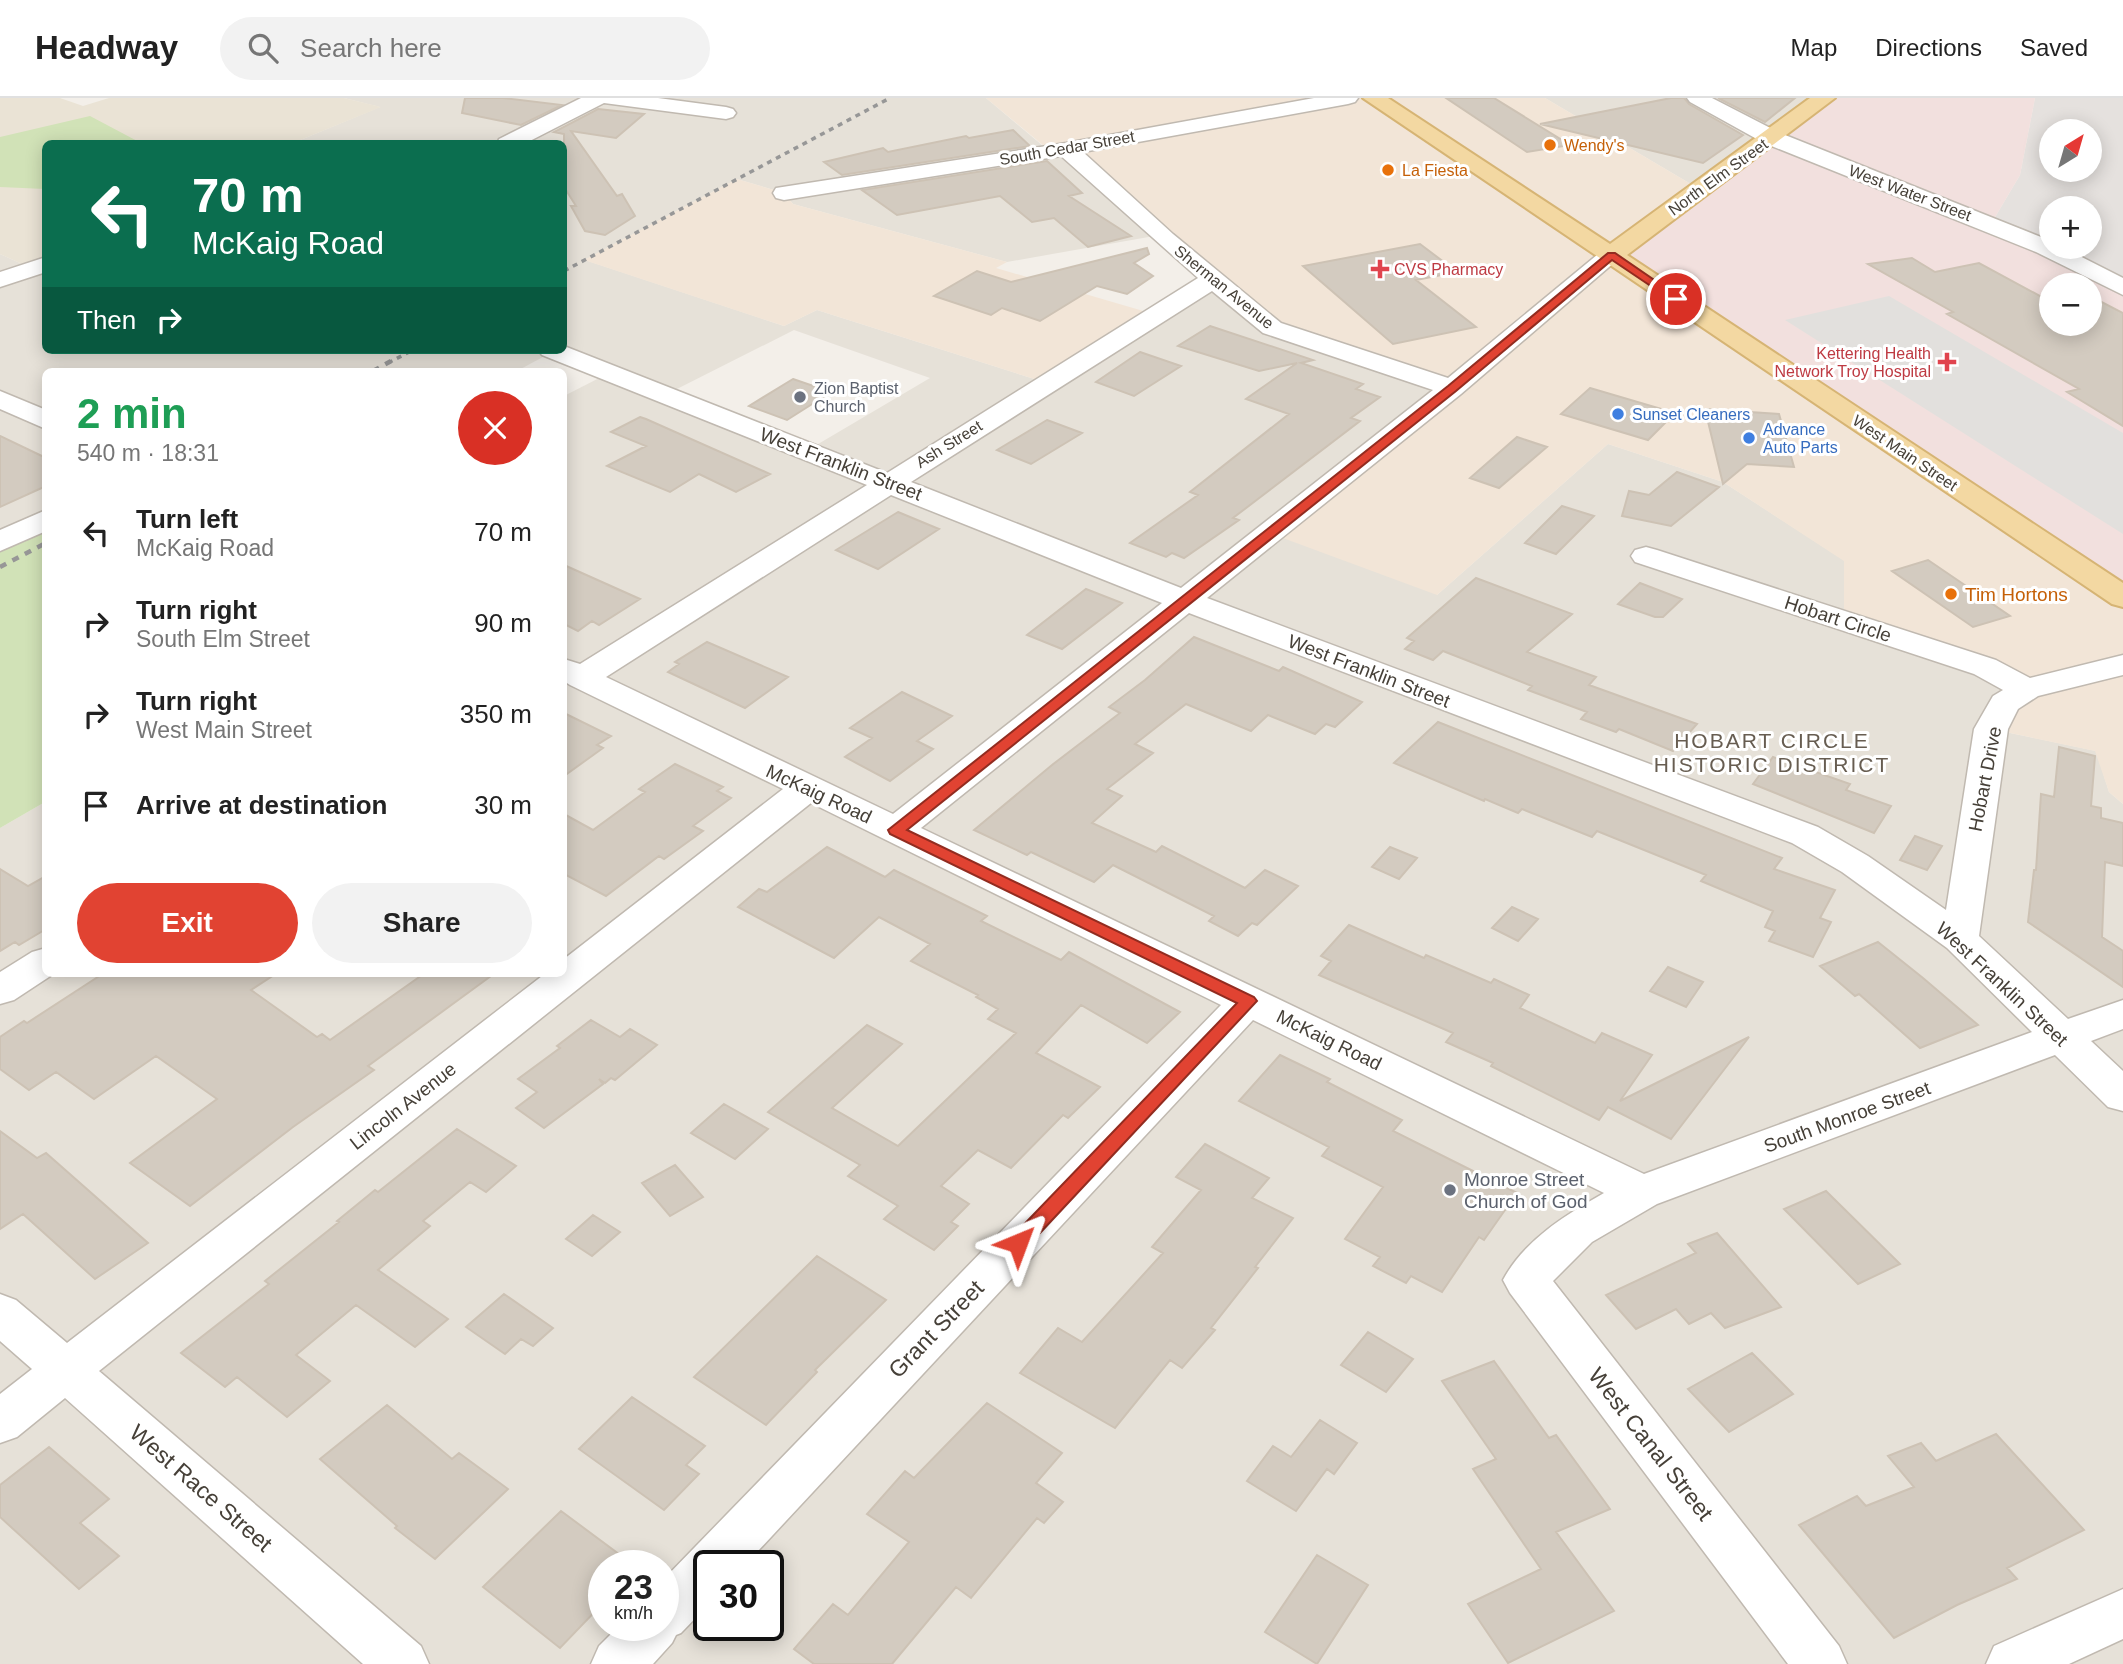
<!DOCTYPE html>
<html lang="en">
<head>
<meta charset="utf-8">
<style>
  body { margin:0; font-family:Arial,sans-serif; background:#f2f2f2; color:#222; height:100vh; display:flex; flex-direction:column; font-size:26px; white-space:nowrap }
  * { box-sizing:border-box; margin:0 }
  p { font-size:23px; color:#767676 }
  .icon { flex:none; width:38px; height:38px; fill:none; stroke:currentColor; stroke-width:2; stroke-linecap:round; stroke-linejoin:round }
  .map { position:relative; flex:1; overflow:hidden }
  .drawer { position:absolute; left:42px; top:270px; width:525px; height:609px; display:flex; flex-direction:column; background:#fff; border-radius:10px; box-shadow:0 4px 18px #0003 }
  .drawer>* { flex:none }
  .banner { position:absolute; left:42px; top:42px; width:525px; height:214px; border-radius:10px; box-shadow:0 4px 18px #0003; background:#0b6e4f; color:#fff; overflow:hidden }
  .needle { width:46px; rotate:37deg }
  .tools { position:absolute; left:2039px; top:21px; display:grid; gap:14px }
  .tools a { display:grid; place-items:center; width:63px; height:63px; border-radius:50%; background:#fff; box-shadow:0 4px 18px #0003; font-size:35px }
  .speed { position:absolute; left:588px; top:1452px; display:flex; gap:14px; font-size:35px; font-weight:700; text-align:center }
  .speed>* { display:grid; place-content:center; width:91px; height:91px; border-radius:50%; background:#fff; box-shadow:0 4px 18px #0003; line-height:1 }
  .speed small { font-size:18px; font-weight:400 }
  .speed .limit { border:4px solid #111; border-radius:10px; background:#fff; color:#111 }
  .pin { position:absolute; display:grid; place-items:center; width:60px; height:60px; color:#fff; margin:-30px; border:4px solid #fff; border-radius:50%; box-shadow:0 2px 7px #0007 }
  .me { position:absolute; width:77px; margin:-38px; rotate:44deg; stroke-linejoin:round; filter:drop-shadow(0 0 5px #0008) }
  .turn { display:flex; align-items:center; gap:24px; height:147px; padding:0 35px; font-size:32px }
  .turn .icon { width:91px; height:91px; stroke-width:2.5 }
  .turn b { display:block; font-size:49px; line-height:60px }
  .then { display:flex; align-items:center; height:66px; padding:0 35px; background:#0003; gap:14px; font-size:26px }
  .round { display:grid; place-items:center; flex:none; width:74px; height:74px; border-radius:37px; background:#f2f2f2 }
  .summary { display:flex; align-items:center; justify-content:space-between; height:119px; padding:0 35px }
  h1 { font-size:42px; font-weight:800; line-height:52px; color:#1e9e55 }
  .button { display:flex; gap:14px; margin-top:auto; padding:14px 35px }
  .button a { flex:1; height:80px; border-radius:42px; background:#e14332; color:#fff; font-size:28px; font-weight:800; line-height:80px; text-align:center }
  .button a+a { background:#f2f2f2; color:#222 }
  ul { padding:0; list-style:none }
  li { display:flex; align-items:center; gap:21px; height:91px; padding:0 35px }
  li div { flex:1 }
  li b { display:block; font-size:26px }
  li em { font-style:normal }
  header { display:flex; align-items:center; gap:42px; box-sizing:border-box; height:98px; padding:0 35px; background:#fff; border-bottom:2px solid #e0e0e0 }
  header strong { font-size:33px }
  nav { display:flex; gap:38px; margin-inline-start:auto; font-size:24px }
  .search { width:490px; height:63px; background:#f2f2f2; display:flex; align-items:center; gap:18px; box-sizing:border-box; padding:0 24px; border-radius:38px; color:#767676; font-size:26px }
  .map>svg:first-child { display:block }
</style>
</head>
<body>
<header>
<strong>Headway</strong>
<div class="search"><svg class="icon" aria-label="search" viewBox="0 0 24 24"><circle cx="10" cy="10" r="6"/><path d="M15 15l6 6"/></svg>Search here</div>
<nav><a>Map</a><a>Directions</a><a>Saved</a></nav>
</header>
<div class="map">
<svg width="2123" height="1566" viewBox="0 0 2123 1566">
  <rect width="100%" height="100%" fill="#f3efe9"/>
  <path fill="#e6e1d8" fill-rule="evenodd" d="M344 0H986L1049 53 1066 51 1160 137 1007 164 793 106 784 95 737 81 585 162 784 228 817 212 1047 285 1212 182 1452 290 1437 497 1608 346 1723 384 1845 463 2026 591 1991 631 2096 653 2109 694 2123 706V1566H0V730L45 704 46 875H564V298L609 275 554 253 517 273H46L45 421 0 444V156L31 170 45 166 46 252H564V46L293 45 380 9ZM794 232 930 280 808 352 667 296ZM604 1468H663V1528H604ZM709 1468H768V1528H709Z
    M1545 0H1824L1701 92Z"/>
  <path fill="#f2e5d7" d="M986 0H1545L1701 92 2123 499V706L2109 694 2095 653 1991 631 2026 592 1844 523V463L1723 384 1608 346 1437 497 1269 435 1451 291 1272 230 1066 51 1050 53Z
    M737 81 784 95 793 106 1007 164 996 170 1157 217 1047 285 817 212 784 228 584 162Z"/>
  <path fill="#e5e1de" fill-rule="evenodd" d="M2035 0H2123V190L1991 126 2020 77ZM2051 33H2090V72H2051ZM2051 110H2090V149H2051Z"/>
  <path fill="#eae3d5" d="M0 0H60L83 8 109 0H344L381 9 293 45 46 46 45 166 31 170 0 156Z"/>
  <path fill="#f2e0de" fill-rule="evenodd" d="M1824 0H2035L2020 77 1991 126 2123 190V499L1611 157ZM2051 187H2090V226H2051Z"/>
  <path fill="#d1e2b7" d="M90 18 141 45 46 46 45 91 0 89V39Z
    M45 420V704L0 730V443Z"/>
  <path fill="#e2e0dd" d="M1889 198 2123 335V436L1785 222Z"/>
  <path fill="#d3cbc0" stroke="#cdc2b4" stroke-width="2" d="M465 0H503L562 7 521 27 462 15Z
    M1446 0H1494L1570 47 1527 54Z
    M1671 0H1684L1689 6 1743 37 1703 65 1540 26Z
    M1718 0H1795L1765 24Z
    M598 11 644 16 616 40 571 33 617 98 622 96 635 118 605 137 585 133 571 108H576L564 89V36L554 34Z
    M1013 32 1030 48 842 77 824 64 883 50 888 54 966 38 969 40Z
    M1047 63 1082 95 1069 98 1131 138 1088 149 1054 120 1032 124 1000 98 897 117 862 92Z
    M1420 146 1457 174 1416 182 1476 229 1393 246 1303 168Z
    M1147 150 1149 156 1134 165 1153 178 1127 196 1097 188 1040 223 1002 210 991 217 934 198 977 173 1011 184Z
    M1912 160 1935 174 1979 165 2051 204V226H2090V198L2123 215V328L2067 294 2079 291 1947 216 1953 214 1868 166Z
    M1210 228 1313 262 1301 265 1363 286 1356 291 1380 299 1351 320 1360 323 1233 420 1239 422 1184 460 1172 455 1166 459 1130 445 1198 397 1190 394 1289 316 1246 301 1297 265 1259 273 1178 248Z
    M1140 254 1181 268 1134 298 1096 284Z
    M793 281 831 294 787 322 749 308Z
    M1590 290 1675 315 1648 342 1561 316Z
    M1705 311 1779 316 1794 369 1747 366 1723 386Z
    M640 319 646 321 770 376 736 394 699 376 670 394 607 368 646 348 611 334Z
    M1047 322 1082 335 1031 366 997 352Z
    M0 338 46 360V388L0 409Z
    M1517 339 1547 349 1499 390 1470 380Z
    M1677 374 1719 389 1671 428 1622 418 1629 393 1649 397Z
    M1562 408 1594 418 1556 456 1525 445Z
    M898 414 939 431 878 471 836 452Z
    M1928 462 2010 518 1973 529 1892 473Z
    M564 467 640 501 599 527 592 523 578 533 564 526Z
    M1476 480 1572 516 1527 554 1596 579 1589 587 1697 626 1673 653 1619 631 1616 634 1581 621 1587 614 1528 592 1532 588 1443 553 1433 562 1405 551 1414 543 1407 540Z
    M1640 485 1682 501 1663 519H1655L1618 506Z
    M1086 491 1122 505 1062 551 1027 537Z
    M1194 539 1279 573 1283 569 1362 604 1335 629 1326 626 1315 636 1268 617 1251 633 1186 606 1135 646 1153 655 1107 691 1122 698 1092 725 1156 754 1162 748 1245 790 1265 772 1298 788 1257 827 1252 825 1238 838 1209 823 1214 818 1113 767 1094 784 1031 754 1027 757 974 732 1052 667 1120 615 1109 609 1145 582Z
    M707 544 788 579 745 610 668 574 679 566 675 564Z
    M902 594 952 618 917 643 933 651 890 683 845 659 872 640 850 630Z
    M564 615 611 638 597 647 603 650 564 678Z
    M1438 624 1782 760 1774 771 1835 792 1820 820 1831 824 1813 859 1769 843 1775 833 1765 829 1773 813 1701 783 1706 777 1597 733 1592 739 1522 711 1518 715 1485 701 1484 703 1394 665Z
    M2059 649 2095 658 2091 708 2101 710V720L2123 725V768L2105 764 2102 839 2123 853V889L2028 824 2034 772H2036L2041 696 2054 699Z
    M1773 659 1850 686 1846 692 1891 708 1874 735 1753 686Z
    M675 666 723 689 717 693 731 700 693 728 703 733 664 761 659 758 606 798 564 776V716L593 732 645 694 639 691Z
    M1915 738 1942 748 1927 772 1900 762Z
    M827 749 885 779 894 772 987 818 981 823 1061 862 1069 854 1180 914 1147 945 1081 907 1036 955 1100 989 1068 1020 1063 1017 1011 1070 978 1052 941 1088 969 1106 951 1124 958 1128 934 1152 884 1121 898 1108 848 1078 860 1067 768 1014 867 927 902 946 832 1010 898 1048 1016 935 988 921 998 911 976 899 978 897 911 863 930 846 879 819 834 860 738 809 759 791 767 794Z
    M1390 749 1417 760 1399 781 1372 769Z
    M0 771 28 788 46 778V831L19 847 15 844 0 853Z
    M1512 809 1538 821 1518 843 1492 830Z
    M1349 827 1424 860 1426 857 1491 885 1494 881 1529 897 1520 910 1595 945 1602 935 1652 957 1620 1003 1749 939 1671 1041 1608 1009 1599 1022 1491 968 1493 965 1446 944 1453 935 1319 877 1331 863 1321 858Z
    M1878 844 1923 880 1978 927 1920 950 1859 896 1855 898 1820 868Z
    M1668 869 1703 884 1686 909 1650 893Z
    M104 875H277L251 892 317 939 322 936 330 942 425 875H495L368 968 374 972 293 1029 190 1108 130 1065 217 1001 156 958 94 1001 56 974 29 992 0 971V939L24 923 27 925Z
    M591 922 620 939 630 931 657 947 615 982 611 980 605 985 599 981 603 986 544 1030 516 1010 537 994 518 981 560 950 557 948Z
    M1280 957 1330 981 1327 984 1402 1022 1393 1033 1517 1095 1484 1142 1479 1139 1442 1194 1411 1178 1406 1185 1373 1168 1380 1159 1345 1141 1383 1089 1322 1058 1329 1049 1239 1003Z
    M724 1006 768 1031 735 1061 691 1035Z
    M457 1031 516 1068 486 1094 470 1084 423 1123 430 1128 378 1172 448 1221 415 1249 356 1207 296 1257 330 1283 287 1319 237 1279 225 1289 181 1255 269 1186 265 1183 339 1124 337 1123 375 1092 378 1094Z
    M0 1033 37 1060 46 1055 148 1145 95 1181 23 1116 0 1131Z
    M1205 1046 1269 1080 1252 1100 1293 1120 1255 1169 1258 1170 1211 1230 1215 1232 1182 1270 1170 1262 1115 1330 1020 1275 1058 1230 1082 1244 1163 1155 1152 1149 1201 1092 1176 1079Z
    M675 1067 703 1099 670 1118 642 1085Z
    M1826 1093 1900 1166 1858 1186 1784 1111Z
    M593 1117 620 1134 592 1158 566 1141Z
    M1717 1135 1781 1209 1725 1230 1711 1215 1689 1226 1676 1211 1636 1231 1606 1197 1696 1155 1688 1146Z
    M817 1158 886 1202 815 1272 817 1274 766 1327 694 1279Z
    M504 1196 553 1230 533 1248 521 1241 505 1256 466 1229Z
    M1368 1234 1413 1261 1386 1294 1341 1267Z
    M1752 1255 1793 1296 1729 1334 1688 1291Z
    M1494 1263 1549 1340 1556 1337 1610 1411 1556 1434 1614 1513 1508 1565 1468 1506 1541 1471 1473 1371 1496 1361 1442 1283Z
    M632 1299 705 1348 686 1367 699 1376 664 1412 579 1351Z
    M987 1305 1062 1355 1036 1385 1063 1404 1044 1425 1037 1420 971 1500 956 1489 892 1566H814L794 1551 833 1506 848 1517 909 1444 867 1416 905 1373 914 1380Z
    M387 1307 452 1361 459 1355 508 1391 435 1461 395 1430 397 1428 320 1361Z
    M1320 1322 1357 1345 1334 1376 1327 1371 1296 1413 1247 1383 1273 1348 1291 1359Z
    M1996 1336 2084 1432 2007 1470 2017 1481 1957 1507 1894 1540 1799 1427 1857 1398 1866 1408 1914 1389 1888 1358 1921 1345 1936 1363Z
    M49 1349 109 1401 80 1425 119 1458 79 1491 0 1419V1387Z
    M561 1413 635 1468H604V1504L560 1550 483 1489Z
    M1317 1457 1368 1487 1317 1566 1265 1534Z"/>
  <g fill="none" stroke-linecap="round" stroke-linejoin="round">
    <defs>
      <path id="minor" d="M581 0H658L726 9 733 11 736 15 733 19 726 21 604 5 524 46H497L499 41Z
        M1314 0H1358L1355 4 1348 6 1083 54 1173 136 1281 225 1448 280 1603 152H1619L1623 157 1461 296 1207 500 1818 729 1868 758 1946 812 1974 631 1993 598 2003 592 1974 576 1635 464 1631 458 1635 452 1646 449 1657 452 1996 562 2030 580 2123 557V577L2038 598 2018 611 2008 631 1979 838 2068 921 2123 902V931L2091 943 2123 973V1013L2108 1009 2055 957 1657 1106 1592 1144 1553 1183 1839 1548 1847 1566H1788L1510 1195 1503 1182C1524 1142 1567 1116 1604 1095L1253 922 744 1468H709V1506L681 1535 676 1537 672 1545 653 1566H591L599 1548 619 1528H663V1482L1221 907 811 705 99 1273 421 1548 429 1566H363L65 1300 17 1339 0 1345V1296L32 1271 0 1243V1196L16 1202 67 1245 546 875H564V861L783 691 570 587 564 583V561L580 566 867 387 542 257 538 252H564V248L887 375 1198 180 1061 58 784 102 776 100 773 95 776 90 1066 45ZM1212 193 1263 235 1433 292 1181 490 911 384ZM891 397 1162 505 893 716 606 579ZM1189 515 1792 745 1842 774 1947 850 2032 934 1644 1076 921 730Z
        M1687 0H1712L1780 35 2051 143V149H2062L2123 180V197L2036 154 1764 45 1690 4Z
        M46 159V174L0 189V174Z
        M0 293 46 312V331L0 311Z
        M46 412V433L0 453V432Z
        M46 850V875H55L14 902 0 906V874L32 854Z
        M2123 1491V1541L2069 1566H1986L1994 1548Z"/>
      <path id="major" d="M1363 0H1388L1610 146 1810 0H1835L1627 157 2123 485V509L2112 506Z"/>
    </defs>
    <use href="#minor" stroke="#c0b9b0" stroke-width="3"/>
    <use href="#major" stroke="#d6b474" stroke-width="4"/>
    <use href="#minor" fill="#fff" fill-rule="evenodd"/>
    <use href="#major" fill="#f3d8a2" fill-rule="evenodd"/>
    <path stroke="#979797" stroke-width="3.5" stroke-dasharray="5 5" stroke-linecap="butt" d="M564 173 890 0
      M388 265 413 252"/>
    <path stroke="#979797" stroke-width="4.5" stroke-dasharray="7 7" stroke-linecap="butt" d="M373 273 391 263
      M0 469 46 445"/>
  </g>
  <path fill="#e14332" stroke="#922c20" stroke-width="2" d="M1608 155H1615L1682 201 1673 203 1612 162 1456 293 907 732 1254 899 1257 903 1025 1151 1018 1153 1011 1151 1008 1145 1011 1140 1237 905 890 736 888 732 1448 288Z"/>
  <g fill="#e8710a" stroke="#fff" stroke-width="2.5">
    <circle cx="1550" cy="47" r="7"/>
    <circle cx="1388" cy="72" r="7"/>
    <circle cx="1951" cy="496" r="7"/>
  </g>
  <g fill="#e0444e" stroke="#fff" stroke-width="2.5">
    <path d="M1376.5 160.5h7v7h7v7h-7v7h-7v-7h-7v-7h7z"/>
    <path d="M1943.5 253.5h7v7h7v7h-7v7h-7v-7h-7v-7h7z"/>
  </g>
  <g fill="#6b7280" stroke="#fff" stroke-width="2.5">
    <circle cx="800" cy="299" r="7"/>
    <circle cx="1450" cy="1092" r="7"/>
  </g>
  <g fill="#3f7fe0" stroke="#fff" stroke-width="2.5">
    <circle cx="1618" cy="316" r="7"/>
    <circle cx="1749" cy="340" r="7"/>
  </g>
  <g text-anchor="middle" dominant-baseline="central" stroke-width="6" stroke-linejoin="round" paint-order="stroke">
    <g font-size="16" fill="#c56008" stroke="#fff" text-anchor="start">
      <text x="1564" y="47">Wendy's</text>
      <text x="1402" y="72">La Fiesta</text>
    </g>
    <g font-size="16" fill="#464038" stroke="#fff">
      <text transform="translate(1067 50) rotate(-10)">South Cedar Street</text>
      <text transform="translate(1718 79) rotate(-36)">North Elm Street</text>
      <text transform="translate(1910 95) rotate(21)">West Water Street</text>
      <text transform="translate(1224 189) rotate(39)">Sherman Avenue</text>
      <text transform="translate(949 346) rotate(-32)">Ash Street</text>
      <text transform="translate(1905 355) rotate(34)">West Main Street</text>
    </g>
    <g font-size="16" fill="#be3a42" stroke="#fff" text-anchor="start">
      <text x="1394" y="171">CVS Pharmacy</text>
      <text x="1931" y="255" text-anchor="end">Kettering Health<tspan x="1931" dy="18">Network Troy Hospital</tspan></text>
    </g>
    <g font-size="16" fill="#5b616d" stroke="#fff" text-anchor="start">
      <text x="814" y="290">Zion Baptist<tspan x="814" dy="18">Church</tspan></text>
    </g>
    <g font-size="16" fill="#366cbe" stroke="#fff" text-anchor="start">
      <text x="1632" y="316">Sunset Cleaners</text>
      <text x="1763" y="331">Advance<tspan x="1763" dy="18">Auto Parts</tspan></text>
    </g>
    <g font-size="19" fill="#464038" stroke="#fff">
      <text transform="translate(841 366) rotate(21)">West Franklin Street</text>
      <text transform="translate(1838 521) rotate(18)">Hobart Circle</text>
      <text transform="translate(1369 573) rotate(21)">West Franklin Street</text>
      <text transform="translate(1985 681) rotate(-79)">Hobart Drive</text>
      <text transform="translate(819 696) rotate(25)">McKaig Road</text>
      <text transform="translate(2002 886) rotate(43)">West Franklin Street</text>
      <text transform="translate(1329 942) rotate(26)">McKaig Road</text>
      <text transform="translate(403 1008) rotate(-38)">Lincoln Avenue</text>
      <text transform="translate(1847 1019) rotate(-20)">South Monroe Street</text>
    </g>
    <g font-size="19" fill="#c56008" stroke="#fff" text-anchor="start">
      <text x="1965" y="496">Tim Hortons</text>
    </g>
    <g font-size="19" fill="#5b616d" stroke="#fff" text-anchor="start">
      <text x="1464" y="1081">Monroe Street<tspan x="1464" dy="22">Church of God</tspan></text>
    </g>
    <g font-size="21" letter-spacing="2" fill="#675d51" stroke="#fff">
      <text x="1772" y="642">HOBART CIRCLE<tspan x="1772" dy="24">HISTORIC DISTRICT</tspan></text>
    </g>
    <g font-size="23" fill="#464038" stroke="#fff">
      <text transform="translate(936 1231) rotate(-46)">Grant Street</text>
      <text transform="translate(1651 1346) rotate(52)">West Canal Street</text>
      <text transform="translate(201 1390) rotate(41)">West Race Street</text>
    </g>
  </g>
</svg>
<div class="tools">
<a><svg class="needle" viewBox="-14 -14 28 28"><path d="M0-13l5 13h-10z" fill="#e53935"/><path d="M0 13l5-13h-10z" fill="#767676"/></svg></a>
<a>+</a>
<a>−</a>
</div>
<div class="speed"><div>23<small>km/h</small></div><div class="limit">30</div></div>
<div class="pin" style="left:1676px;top:201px;background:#d93025"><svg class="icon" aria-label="arrive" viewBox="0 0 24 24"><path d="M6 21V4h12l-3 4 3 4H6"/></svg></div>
<svg class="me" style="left:1018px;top:1145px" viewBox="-20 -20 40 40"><path d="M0-17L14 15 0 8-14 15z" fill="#e14332" stroke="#fff" stroke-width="4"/></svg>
<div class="banner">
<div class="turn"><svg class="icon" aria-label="left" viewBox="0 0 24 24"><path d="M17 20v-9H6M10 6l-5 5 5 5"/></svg><div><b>70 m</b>McKaig Road</div></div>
<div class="then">Then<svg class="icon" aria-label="right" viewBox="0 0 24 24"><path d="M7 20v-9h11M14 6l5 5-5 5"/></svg></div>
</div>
<section class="drawer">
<div class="summary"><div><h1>2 min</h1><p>540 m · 18:31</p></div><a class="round" style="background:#d93025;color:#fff"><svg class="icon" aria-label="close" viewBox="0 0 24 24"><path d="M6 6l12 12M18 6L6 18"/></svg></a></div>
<ul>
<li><svg class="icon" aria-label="left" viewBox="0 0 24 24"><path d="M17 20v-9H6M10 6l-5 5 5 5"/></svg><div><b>Turn left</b><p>McKaig Road</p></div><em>70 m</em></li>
<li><svg class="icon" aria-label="right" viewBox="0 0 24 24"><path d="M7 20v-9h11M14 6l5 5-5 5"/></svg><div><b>Turn right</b><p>South Elm Street</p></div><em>90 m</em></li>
<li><svg class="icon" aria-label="right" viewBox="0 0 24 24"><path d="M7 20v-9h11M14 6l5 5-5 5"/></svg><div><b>Turn right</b><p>West Main Street</p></div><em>350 m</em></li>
<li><svg class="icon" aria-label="arrive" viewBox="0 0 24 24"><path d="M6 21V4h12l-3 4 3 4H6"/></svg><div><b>Arrive at destination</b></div><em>30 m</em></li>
</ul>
<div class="button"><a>Exit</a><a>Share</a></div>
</section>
</div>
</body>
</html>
